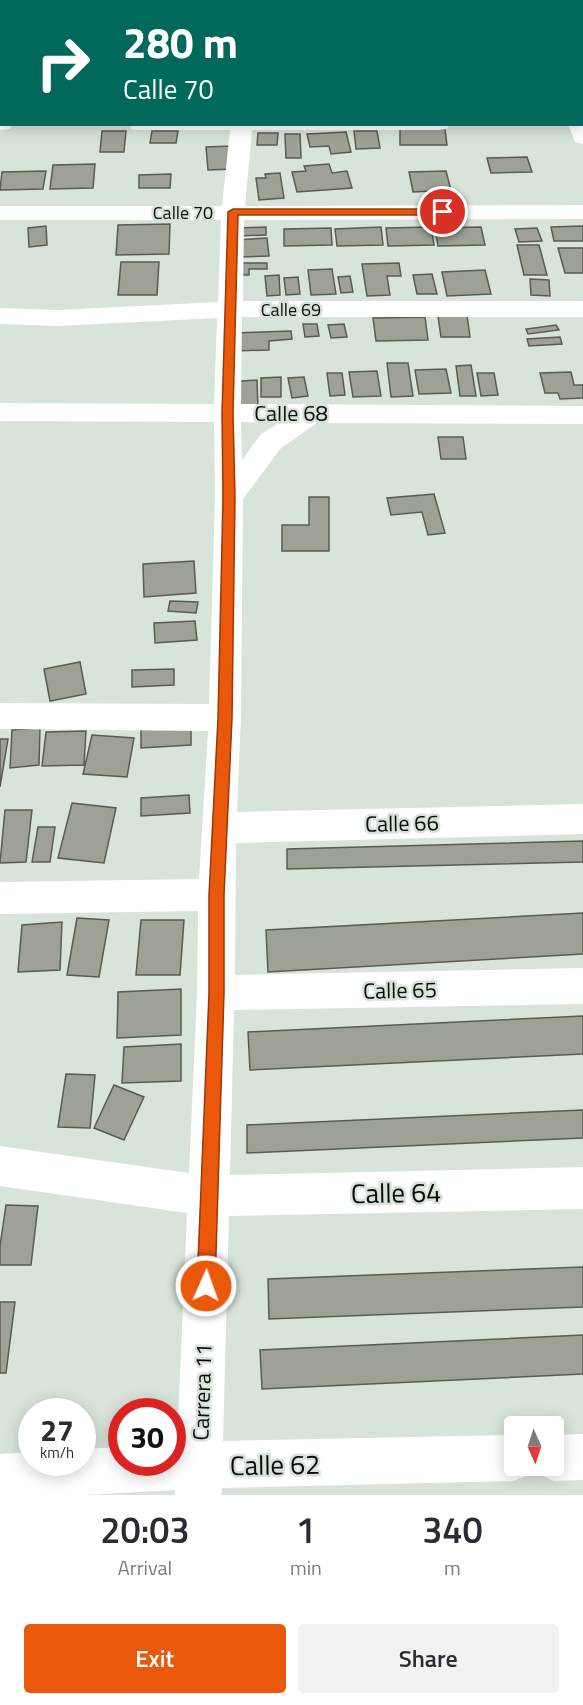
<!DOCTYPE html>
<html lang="en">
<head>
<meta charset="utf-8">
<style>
  body { margin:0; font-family:"Titillium Web",sans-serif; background:#f2f2f3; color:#2b2b33; height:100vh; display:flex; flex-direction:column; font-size:22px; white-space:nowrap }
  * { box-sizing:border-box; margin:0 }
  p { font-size:20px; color:#7c7c81 }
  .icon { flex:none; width:33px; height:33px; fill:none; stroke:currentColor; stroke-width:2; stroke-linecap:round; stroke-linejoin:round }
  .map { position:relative; height:1495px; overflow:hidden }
  .drawer { display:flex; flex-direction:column; background:#fff; flex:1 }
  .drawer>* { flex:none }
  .guide { position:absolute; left:0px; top:0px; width:584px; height:126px; box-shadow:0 3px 15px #0003; background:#00695c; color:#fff; overflow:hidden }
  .needle { width:39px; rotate:177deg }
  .tools { position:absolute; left:504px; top:1416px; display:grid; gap:12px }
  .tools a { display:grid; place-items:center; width:60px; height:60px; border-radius:6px; background:#fff; box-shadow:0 3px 15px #0003; font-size:30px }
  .speed { position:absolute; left:18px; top:1398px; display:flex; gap:12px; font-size:30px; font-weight:700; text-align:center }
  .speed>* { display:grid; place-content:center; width:78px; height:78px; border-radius:50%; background:#fff; box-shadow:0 3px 15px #0003; line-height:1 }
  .speed small { font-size:15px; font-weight:400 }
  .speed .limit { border:9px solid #d22; background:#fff; color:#111 }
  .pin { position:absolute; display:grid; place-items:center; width:51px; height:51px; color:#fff; margin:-26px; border:3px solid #fff; border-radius:50%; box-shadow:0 2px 6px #0007 }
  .me { position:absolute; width:66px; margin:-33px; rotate:2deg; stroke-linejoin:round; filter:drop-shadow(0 0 4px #0008) }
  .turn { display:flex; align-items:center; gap:21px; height:126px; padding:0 24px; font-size:27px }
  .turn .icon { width:78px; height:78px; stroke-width:2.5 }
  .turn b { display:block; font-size:42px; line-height:51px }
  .eta { display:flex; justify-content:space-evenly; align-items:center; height:102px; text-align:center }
  .eta b { font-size:36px; font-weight:600; line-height:42px }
  .cta { display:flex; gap:12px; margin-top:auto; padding:12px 24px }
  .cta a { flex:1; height:69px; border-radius:6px; background:#ea580c; color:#fff; font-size:24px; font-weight:600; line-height:69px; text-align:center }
  .cta a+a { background:#f2f2f3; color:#2b2b33 }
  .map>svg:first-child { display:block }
</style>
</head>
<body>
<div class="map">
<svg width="583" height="1495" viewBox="0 0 583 1495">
  <rect width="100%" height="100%" fill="#d8e3d9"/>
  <path fill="#9ea296" stroke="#585c51" stroke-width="1.5" d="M400 128 445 129 447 145H400Z
    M102 131H126L124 152H100Z
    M152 131H178L176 143H150Z
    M354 131H377L380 148 356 149Z
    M346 132 351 152 331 154 329 146 310 147 307 134Z
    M258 133H278L277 145H257Z
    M285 134H300L301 158H286Z
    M231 146 234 169 208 170 206 147Z
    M527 157 532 172 491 173 487 158Z
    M95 164 93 188 50 189 53 165Z
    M329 164 332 173 347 171 352 188 297 192 292 172 306 171 304 166Z
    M46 171 43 189 0 190 2 172Z
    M446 171 451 190 413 192 409 172Z
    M280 173 284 198 259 200 256 178H266L265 174Z
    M171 174 170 188H139V175Z
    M170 224 169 254 116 255 118 225Z
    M46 226 47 245 29 247 28 228Z
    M583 226V241H554L551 227Z
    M266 227V235L238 236V228Z
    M381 227 383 245 337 246 335 229Z
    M431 227 434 245 388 246 386 228Z
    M481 227 485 245 438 246 435 228Z
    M331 228 332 245 284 246V229Z
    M537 228 542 241 519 242 515 229Z
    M267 238 269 256 237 257 235 240Z
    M517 245H539L547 275H524Z
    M558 248H583V273H565Z
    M121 262H159L157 295H118Z
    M234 263H267V269H249V275H234Z
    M399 263 401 276H387L390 295 367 296 362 264Z
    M332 269 336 294 311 295 308 270Z
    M485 270 491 294 447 296 442 272Z
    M432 274 437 294H417L413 275Z
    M279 275 280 295 267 296 265 276Z
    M350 276 353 292 341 293 338 277Z
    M298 277 300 294 286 295 284 278Z
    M530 279 549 280 550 296 531 295Z
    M467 315 470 337H441L438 316Z
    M425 317 428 340 376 341 373 318Z
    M303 324H317L319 336 305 337Z
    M344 324 347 337 331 338 328 325Z
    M556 325 559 330 528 334 526 329Z
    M291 331 292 339 269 341V350L234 351 233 333Z
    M560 337 562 344 529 346 527 339Z
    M387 363H408L413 396 391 397Z
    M471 365 476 396H460L456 366Z
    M446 369 451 393 419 394 415 370Z
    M377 371 381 396 353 397 349 372Z
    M571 372 574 385H583V398L560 399 558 393H545L540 373Z
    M327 373H342L345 395 330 396Z
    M477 373H494L498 395 481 396Z
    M281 377V397H261V378Z
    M304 377 308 396 292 398 288 378Z
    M257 380 258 408 230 410 229 382Z
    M438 437H463L466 459H441Z
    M434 494 445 533 428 535 422 512 391 515 387 498Z
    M309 497H329V551H282V525H309Z
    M194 561 196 593 144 597 143 564Z
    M170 601 198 602 196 613 168 611Z
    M195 621 197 640 155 643 154 623Z
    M80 662 86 694 50 701 44 669Z
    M174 669V685L132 687V670Z
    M191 727V745L141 748V729Z
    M40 728 39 765 10 768 12 730Z
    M86 731 84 765 42 766 46 732Z
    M92 735 134 738 127 777 83 774Z
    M0 739H8L0 787Z
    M189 795 190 813 141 816V798Z
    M72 803 116 808 104 863 58 858Z
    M5 810H32L26 862 0 863Z
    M38 827H55L50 862H32Z
    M583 841V862L287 869V849Z
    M583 913V954L268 972 266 930Z
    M77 918 109 920 99 977 67 975Z
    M141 920H184L180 975H136Z
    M62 922 60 970 18 972 22 925Z
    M181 989V1035L117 1038 118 992Z
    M583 1016V1054L250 1070 248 1032Z
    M181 1044V1081L122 1083 124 1047Z
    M66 1074 95 1075 90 1128 58 1127Z
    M114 1085 144 1097 124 1140 94 1128Z
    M583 1110V1138L247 1153V1125Z
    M6 1205 38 1206 31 1265H0V1246Z
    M583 1267V1307L269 1319 268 1279Z
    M0 1302H15L6 1373H0Z
    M583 1335V1374L262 1389 260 1350Z"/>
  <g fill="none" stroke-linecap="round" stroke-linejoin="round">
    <path fill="#fff" fill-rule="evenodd" d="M233 0H253V2H233Z
      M539 0H559V2H539Z
      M582 52H583V64H582Z
      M0 53H2V65H0Z
      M0 118 2 124H12L10 129 0 130Z
      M582 118 583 119V144L575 142 568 124H582Z
      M129 124H449L447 129 439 130H252L245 206 583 205V219L244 220 243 301H583V317H242L241 404 583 406V424L317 423 281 448 243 499 241 718 237 812 583 804V834L236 843 235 975 583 968V1004L234 1010 230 1175 583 1167V1209L229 1216 223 1441 514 1435V1466H534L530 1474 514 1481 222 1488 221 1495H175V1490L85 1495H0V1454L32 1452V1462H82V1449L122 1447V1462H172V1444L177 1443 187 1213 0 1186V1146L189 1173 197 993 198 911 0 914V882L199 879 208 731 0 729V703L209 704 215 497 214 422 0 421V403L214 404 217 318 57 326 0 324V308L57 310 218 302 221 220H0V206H222L230 130H139L131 129ZM241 422 279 423 261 434 242 460Z
      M583 1434V1480L554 1481 538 1474 534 1466H554V1435Z"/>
  </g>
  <path fill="#ea580c" stroke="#983908" stroke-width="1.5" d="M233 209H443L448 212 443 215H238L233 413 235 497 232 718 224 895V993L215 1286 212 1292 206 1294 200 1292 197 1286 209 993V895L218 718 223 497 222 413 228 212Z"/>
  <g text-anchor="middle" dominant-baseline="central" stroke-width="5" stroke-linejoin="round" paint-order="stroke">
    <g font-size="18" fill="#0a0d0a" stroke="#d8e3d9">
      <text x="183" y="212">Calle 70</text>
      <text x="291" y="309">Calle 69</text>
    </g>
    <g font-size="22" fill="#0a0d0a" stroke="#d8e3d9">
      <text x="291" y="413">Calle 68</text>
      <text transform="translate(402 823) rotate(-1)">Calle 66</text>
      <text transform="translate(400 990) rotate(-1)">Calle 65</text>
      <text transform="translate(202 1392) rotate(-88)">Carrera 11</text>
    </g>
    <g font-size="27" fill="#0a0d0a" stroke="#d8e3d9">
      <text transform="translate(396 1192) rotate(-1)">Calle 64</text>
      <text transform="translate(275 1464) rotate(-1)">Calle 62</text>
    </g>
  </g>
</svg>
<div class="tools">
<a><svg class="needle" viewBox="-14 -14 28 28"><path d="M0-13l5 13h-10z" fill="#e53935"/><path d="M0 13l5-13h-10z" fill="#7c7c81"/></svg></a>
</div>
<div class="speed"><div>27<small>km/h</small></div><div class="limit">30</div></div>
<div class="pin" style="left:443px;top:212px;background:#d93025"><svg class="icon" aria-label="arrive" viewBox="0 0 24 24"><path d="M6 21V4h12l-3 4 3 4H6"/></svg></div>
<svg class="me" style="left:206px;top:1286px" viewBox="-20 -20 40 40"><circle r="17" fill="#ea580c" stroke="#fff" stroke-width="3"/><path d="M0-11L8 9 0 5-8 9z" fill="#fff"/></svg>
<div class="guide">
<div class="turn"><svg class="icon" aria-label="right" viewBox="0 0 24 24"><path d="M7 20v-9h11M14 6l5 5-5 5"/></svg><div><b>280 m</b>Calle 70</div></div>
</div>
</div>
<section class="drawer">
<div class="eta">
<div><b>20:03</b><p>Arrival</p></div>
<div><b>1</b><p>min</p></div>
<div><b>340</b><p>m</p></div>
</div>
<div class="cta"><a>Exit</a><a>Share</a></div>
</section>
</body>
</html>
